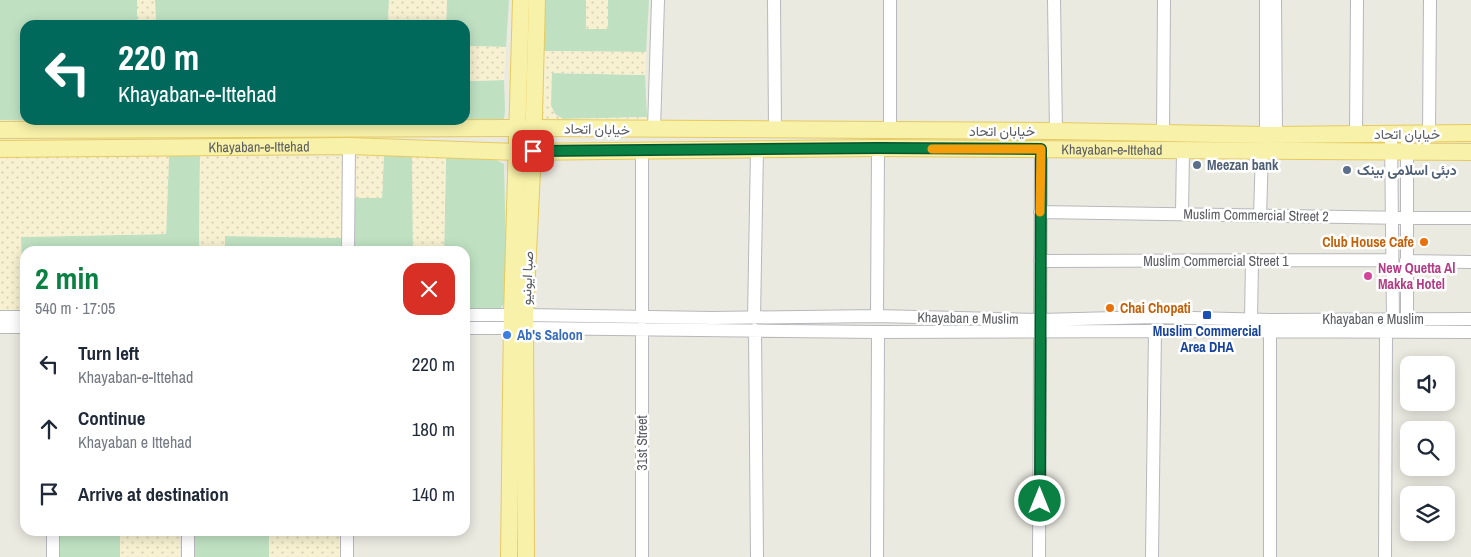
<!DOCTYPE html>
<html lang="en">
<head>
<meta charset="utf-8">
<style>
  body { margin:0; font-family:"Archivo Narrow",Vazirmatn,sans-serif; background:#f6f6f7; color:#1f2937; height:100vh; display:flex; flex-direction:column; font-size:19px; white-space:nowrap }
  * { box-sizing:border-box; margin:0 }
  p { font-size:16px; color:#747a83 }
  .icon { flex:none; width:28px; height:28px; fill:none; stroke:currentColor; stroke-width:2; stroke-linecap:round; stroke-linejoin:round }
  .map { position:relative; flex:1; overflow:hidden }
  .side { position:absolute; left:20px; top:246px; width:450px; height:290px; display:flex; flex-direction:column; background:#fff; border-radius:15px; box-shadow:0 2px 12px #0003 }
  .side>* { flex:none }
  .hud { position:absolute; left:20px; top:20px; width:450px; height:105px; border-radius:15px; box-shadow:0 2px 12px #0003; background:#00695c; color:#fff; overflow:hidden }
  .buttons { position:absolute; left:1400px; top:356px; display:grid; gap:10px }
  .buttons a { display:grid; place-items:center; width:55px; height:55px; border-radius:10px; background:#fff; box-shadow:0 2px 12px #0003; font-size:25px }
  .pin { position:absolute; display:grid; place-items:center; width:42px; height:42px; color:#fff; margin:-21px; border-radius:10px; box-shadow:0 2px 8px #0006 }
  .me { position:absolute; width:55px; margin:-28px; rotate:0deg; stroke-linejoin:round; filter:drop-shadow(0 0 4px #0008) }
  .turn { display:flex; align-items:center; gap:18px; height:105px; padding:0 15px; font-size:22px }
  .turn .icon { width:65px; height:65px; stroke-width:2.5 }
  .turn b { display:block; font-size:35px; line-height:42px }
  .round { display:grid; place-items:center; flex:none; width:52px; height:52px; border-radius:15px; background:#f6f6f7 }
  .overview { display:flex; align-items:center; justify-content:space-between; height:85px; padding:0 15px }
  h1 { font-size:30px; font-weight:700; line-height:38px; color:#0b8043 }
  ul { padding:0; list-style:none }
  li { display:flex; align-items:center; gap:15px; height:65px; padding:0 15px }
  li div { flex:1 }
  li b { display:block; font-size:19px }
  li em { font-style:normal }
  .map>svg:first-child { display:block }
</style>
</head>
<body>
<div class="map">
<svg width="1471" height="557" viewBox="0 0 1471 557">
  <defs>
    <pattern id="sand-dots" width="8" height="8" patternUnits="userSpaceOnUse" patternTransform="scale(1.25)"><rect width="8" height="8" fill="#f7f1d1"/><path d="M2 2h.1M6 6h.1" fill="none" stroke="#d6d1b6" stroke-width="1.8" stroke-linecap="round"/></pattern>
  </defs>
  <rect width="100%" height="100%" fill="#ebeae1"/>
  <path fill="#bfe1c2" d="M0 0H137V25H25V120H135L134 122 0 120Z
    M155 0H389L388 25H156Z
    M447 0H509L506 47 465 46V25H446Z
    M541 0H586V29H608V0H649L646 52 539 51Z
    M551 73 645 75 647 117 563 119 555 114 551 106Z
    M504 80 505 111 504 119 499 122 405 120H465V81Z
    M384 153 412 157 413 251H354V198H382Z
    M200 155 199 251H25V311H23L21 237 166 234 169 156Z
    M446 156 492 158 504 164 507 300 498 311H465V251H444Z
    M225 236 342 238 341 251H225Z
    M60 531H120V557H60Z
    M193 531H269V557H193Z"/>
  <path fill="url(#sand-dots)" d="M137 0H155L156 25H137Z
    M389 0H447L446 25H388Z
    M586 0H608V29H586Z
    M465 46 506 47 504 80 465 81Z
    M539 51 646 52 645 75 552 73 551 106 555 114 563 119 647 117V125L539 124Z
    M384 153 382 198H354L353 156Z
    M0 155 169 156 166 234 21 237 23 311H0Z
    M200 155 345 157 342 238 225 236V251H199Z
    M446 156 444 251H413L412 157Z
    M120 531H180V557H120Z
    M269 531H344V557H269Z"/>
  <g fill="none" stroke-linecap="round" stroke-linejoin="round">
    <defs>
      <path id="minor" d="M774 0 775 129
        M890 0V131
        M1054 0 1056 131
        M1266 0V135
        M1275 0 1276 135
        M654 130 658 0
        M1163 133 1164 0
        M1356 133 1357 0
        M1391 134 1393 320
        M1429 135 1430 0
        M642 150V318
        M1040 212 1407 218H1471
        M1182 214 1183 150
        M1260 216 1262 151
        M348 251 349 146
        M1040 261 1392 260
        M1406 261 1471 262
        M465 315H512
        M525 315 712 318 877 316 1040 320 1154 317 1271 320 1471 319
        M877 316 878 148
        M0 317H25
        M754 318 757 149
        M1251 319 1252 261
        M1407 320V134
        M0 327H25
        M465 328H512
        M525 328 878 332 1155 331 1471 332
        M755 330 757 557
        M53 557V531
        M188 557V531
        M347 557V531
        M642 557V329
        M877 557 878 332
        M1039 557 1041 149
        M1152 557 1155 331
        M1270 557V331
        M1385 557 1386 333"/>
      <g id="major">
        <path d="M0 130 533 128 1056 131 1266 135 1471 133"/>
        <path id="s1" d="M0 149 349 146 517 152 878 148 1471 152"/>
        <path d="M509 557 512 315 521 0"/>
        <path d="M526 557 525 315 533 151 537 0"/>
      </g>
    </defs>
    <use href="#minor" stroke="#b7b8bd" stroke-width="14"/>
    <use href="#major" stroke="#e6ca60" stroke-width="18"/>
    <use href="#minor" stroke="#fff" stroke-width="12"/>
    <use href="#major" stroke="#f8f1a9" stroke-width="16"/>
  </g>
  <g fill="none" stroke-linecap="round" stroke-linejoin="round">
    <defs>
      <path id="route" d="M533 151 878 148 1041 149 1040 501"/>
    </defs>
    <use href="#route" stroke="#07532c" stroke-width="12"/>
    <use href="#route" stroke="#0b8043" stroke-width="9"/>
    <path stroke="#f59e0b" stroke-width="9" d="M932 149H1041L1040 212"/>
  </g>
  <g fill="#5c6f8a" stroke="#fff" stroke-width="2">
    <circle cx="1197" cy="165" r="5"/>
    <circle cx="1347" cy="170" r="5"/>
  </g>
  <g fill="#e8710a" stroke="#fff" stroke-width="2">
    <circle cx="1424" cy="242" r="5"/>
    <circle cx="1110" cy="308" r="5"/>
  </g>
  <circle fill="#d1479c" stroke="#fff" stroke-width="2" cx="1368" cy="276" r="5"/>
  <rect fill="#1a4fb4" stroke="#fff" stroke-width="2" x="1202" y="310" width="10" height="10" rx="2.5"/>
  <circle fill="#3f7fe0" stroke="#fff" stroke-width="2" cx="507" cy="335" r="5"/>
  <g text-anchor="middle" dominant-baseline="central" stroke-width="5" stroke-linejoin="round" paint-order="stroke">
    <g font-size="14" fill="#5a5c61" stroke="#fff">
      <text transform="translate(597 129) rotate(1)">خیابان اتحاد</text>
      <text x="1002" y="131">خیابان اتحاد</text>
      <text x="1407" y="134">خیابان اتحاد</text>
      <text stroke="none"><textPath href="#s1" startOffset="259">Khayaban-e-Ittehad</textPath></text>
      <text stroke="none"><textPath href="#s1" startOffset="1112">Khayaban-e-Ittehad</textPath></text>
      <text transform="translate(1256 215) rotate(1)">Muslim Commercial Street 2</text>
      <text x="1216" y="261">Muslim Commercial Street 1</text>
      <text transform="translate(527 278) rotate(-87)">صبا ایونیو</text>
      <text transform="translate(968 318) rotate(1)">Khayaban e Muslim</text>
      <text x="1373" y="319">Khayaban e Muslim</text>
      <text transform="translate(642 443) rotate(-90)">31st Street</text>
    </g>
    <g font-size="14" font-weight="bold" fill="#4e5e75" stroke="#fff" text-anchor="start">
      <text x="1207" y="165">Meezan bank</text>
      <text x="1357" y="170">دبئی اسلامی بینک</text>
    </g>
    <g font-size="14" font-weight="bold" fill="#c56008" stroke="#fff" text-anchor="end">
      <text x="1414" y="242">Club House Cafe</text>
      <text x="1120" y="308" text-anchor="start">Chai Chopati</text>
    </g>
    <g font-size="14" font-weight="bold" fill="#b23c85" stroke="#fff" text-anchor="start">
      <text x="1378" y="268">New Quetta Al<tspan x="1378" dy="16">Makka Hotel</tspan></text>
    </g>
    <g font-size="14" font-weight="bold" fill="#164399" stroke="#fff">
      <text x="1207" y="331">Muslim Commercial<tspan x="1207" dy="16">Area DHA</tspan></text>
    </g>
    <g font-size="14" font-weight="bold" fill="#366cbe" stroke="#fff" text-anchor="start">
      <text x="517" y="335">Ab's Saloon</text>
    </g>
  </g>
</svg>
<div class="buttons">
<a><svg class="icon" aria-label="sound" viewBox="0 0 24 24"><path d="M4 9h4l5-4v14l-5-4H4zM17 9q2 3 0 6"/></svg></a>
<a><svg class="icon" aria-label="search" viewBox="0 0 24 24"><circle cx="10" cy="10" r="6"/><path d="M15 15l6 6"/></svg></a>
<a><svg class="icon" aria-label="layers" viewBox="0 0 24 24"><path d="M12 4l9 5-9 5-9-5zM3 14l9 5 9-5"/></svg></a>
</div>
<div class="pin" style="left:533px;top:151px;background:#d93025"><svg class="icon" aria-label="arrive" viewBox="0 0 24 24"><path d="M6 21V4h12l-3 4 3 4H6"/></svg></div>
<svg class="me" style="left:1040px;top:501px" viewBox="-20 -20 40 40"><circle r="17" fill="#0b8043" stroke="#fff" stroke-width="3"/><path d="M0-11L8 9 0 5-8 9z" fill="#fff"/></svg>
<div class="hud">
<div class="turn"><svg class="icon" aria-label="left" viewBox="0 0 24 24"><path d="M17 20v-9H6M10 6l-5 5 5 5"/></svg><div><b>220 m</b>Khayaban-e-Ittehad</div></div>
</div>
<section class="side">
<div class="overview"><div><h1>2 min</h1><p>540 m · 17:05</p></div><a class="round" style="background:#d93025;color:#fff"><svg class="icon" aria-label="close" viewBox="0 0 24 24"><path d="M6 6l12 12M18 6L6 18"/></svg></a></div>
<ul>
<li><svg class="icon" aria-label="left" viewBox="0 0 24 24"><path d="M17 20v-9H6M10 6l-5 5 5 5"/></svg><div><b>Turn left</b><p>Khayaban-e-Ittehad</p></div><em>220 m</em></li>
<li><svg class="icon" aria-label="ahead" viewBox="0 0 24 24"><path d="M12 20V5M6 11l6-6 6 6"/></svg><div><b>Continue</b><p>Khayaban e Ittehad</p></div><em>180 m</em></li>
<li><svg class="icon" aria-label="arrive" viewBox="0 0 24 24"><path d="M6 21V4h12l-3 4 3 4H6"/></svg><div><b>Arrive at destination</b></div><em>140 m</em></li>
</ul>
</section>
</div>
</body>
</html>
